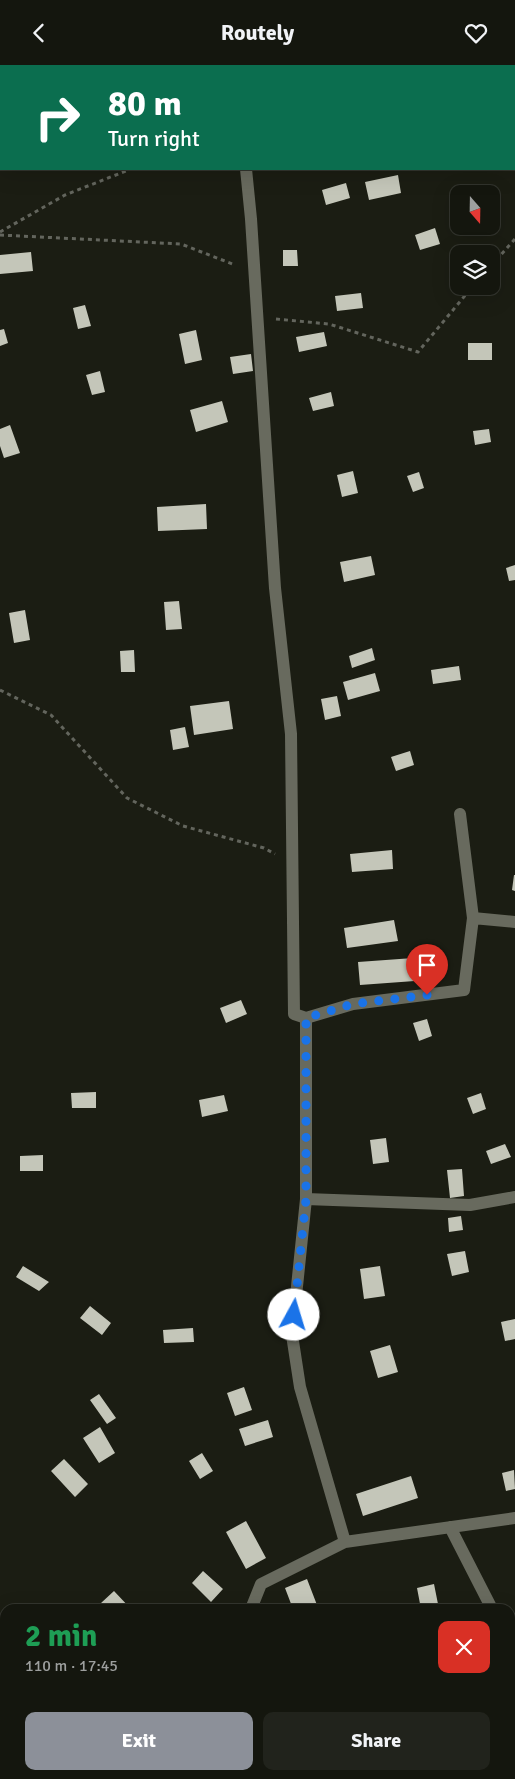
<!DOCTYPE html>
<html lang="en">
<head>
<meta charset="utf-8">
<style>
  body { margin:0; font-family:Signika,sans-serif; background:#21231c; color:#f1f3f6; height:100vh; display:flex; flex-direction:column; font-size:19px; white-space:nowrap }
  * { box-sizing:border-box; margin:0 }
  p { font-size:16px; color:#9d9f9e }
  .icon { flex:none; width:28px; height:28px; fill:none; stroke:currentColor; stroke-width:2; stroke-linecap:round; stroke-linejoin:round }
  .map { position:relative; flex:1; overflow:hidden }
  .sheet { position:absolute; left:0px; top:1539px; width:515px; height:176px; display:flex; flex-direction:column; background:#14160e; border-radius:15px 15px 0 0; box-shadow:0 5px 20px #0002,0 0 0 1px #33352e }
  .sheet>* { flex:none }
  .top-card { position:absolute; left:0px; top:0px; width:515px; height:105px; box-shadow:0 5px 20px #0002,0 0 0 1px #33352e; background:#0b6e4f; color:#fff; overflow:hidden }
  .needle { width:32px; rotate:160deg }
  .tools { position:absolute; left:450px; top:120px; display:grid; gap:10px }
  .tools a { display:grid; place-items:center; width:50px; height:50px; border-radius:10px; background:#14160e; box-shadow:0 5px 20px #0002,0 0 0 1px #33352e; font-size:25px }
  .pin { position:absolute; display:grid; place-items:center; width:42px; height:42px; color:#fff; margin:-51px -21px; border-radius:50% 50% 50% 0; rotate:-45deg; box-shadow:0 0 5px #0007 }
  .pin .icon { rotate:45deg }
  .me { position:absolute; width:55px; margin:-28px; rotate:6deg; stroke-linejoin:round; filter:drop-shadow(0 0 4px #0008) }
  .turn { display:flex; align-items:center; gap:18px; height:105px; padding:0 25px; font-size:22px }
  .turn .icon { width:65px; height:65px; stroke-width:2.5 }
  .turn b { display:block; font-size:35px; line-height:42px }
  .round { display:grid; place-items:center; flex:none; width:52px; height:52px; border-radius:10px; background:#21231c }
  .headline { display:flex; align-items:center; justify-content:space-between; height:85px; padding:0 25px }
  h1 { font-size:30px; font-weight:800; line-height:38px; color:#1e9e55 }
  .primary-button { display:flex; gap:10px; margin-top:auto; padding:10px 25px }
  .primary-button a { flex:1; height:58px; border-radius:10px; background:#8c9099; color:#fff; font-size:20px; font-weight:800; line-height:58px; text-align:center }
  .primary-button a+a { background:#21231c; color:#f1f3f6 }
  header { display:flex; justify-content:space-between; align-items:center; height:65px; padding:0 25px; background:#14160e; font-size:22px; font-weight:800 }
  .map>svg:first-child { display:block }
</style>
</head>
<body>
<header><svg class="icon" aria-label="back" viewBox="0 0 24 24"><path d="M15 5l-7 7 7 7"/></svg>Routely<svg class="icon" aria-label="heart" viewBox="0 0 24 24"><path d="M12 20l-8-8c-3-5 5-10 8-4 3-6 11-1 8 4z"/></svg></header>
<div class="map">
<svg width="515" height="1714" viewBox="0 0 515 1714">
  <rect width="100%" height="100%" fill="#1b1d13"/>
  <path fill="#c4c6b9" d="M398 110 401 128 369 135 365 117Z
    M346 118 350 133 326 140 322 125Z
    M435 163 440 179 420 185 415 170Z
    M283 185H297L298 201H283Z
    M31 187 33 206 0 209V190Z
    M361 228 363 243 337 246 335 231Z
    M85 240 91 261 78 264 73 243Z
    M4 264 8 278 0 281V265Z
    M196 265 202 295 185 299 179 269Z
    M324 267 327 281 299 287 296 272Z
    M468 278H492V295H468Z
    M251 289 253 306 233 309 230 292Z
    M100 306 105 327 92 330 86 310Z
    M331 327 334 341 313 346 309 333Z
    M222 336 228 357 196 367 190 345Z
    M10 360 20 388 4 393 0 381V364Z
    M489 364 491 377 475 380 473 366Z
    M353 406 358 428 342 432 337 410Z
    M419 407 424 423 413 427 407 411Z
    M206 439 207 464 158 466 157 442Z
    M371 491 375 510 344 517 340 497Z
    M515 500V515L509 516 506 503Z
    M179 536 182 564 166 565 164 537Z
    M25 545 30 575 14 578 9 548Z
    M372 583 375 595 352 603 349 591Z
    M134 585 135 607H121L120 586Z
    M459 601 461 615 433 619 431 605Z
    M375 608 380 626 348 635 343 617Z
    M337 631 341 651 325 655 321 634Z
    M229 636 233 664 194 670 190 641Z
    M185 662 189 682 173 685 170 665Z
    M410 686 414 700 396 706 391 692Z
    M392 785 393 804 352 807 350 789Z
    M514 810H515V826L512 825Z
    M394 855 398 876 347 883 344 863Z
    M441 891 442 914 360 920 358 897Z
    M241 935 247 949 226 958 220 943Z
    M427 954 432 971 419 976 413 958Z
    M96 1027V1043H72L71 1028Z
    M481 1028 486 1044 473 1049 467 1033Z
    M224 1030 228 1046 202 1052 199 1035Z
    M386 1073 389 1097 373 1099 370 1075Z
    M505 1079 511 1092 491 1099 486 1086Z
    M43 1090V1106H20V1091Z
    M462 1104 464 1131 450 1133 447 1105Z
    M461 1151 463 1165 449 1167 448 1153Z
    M465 1186 469 1207 452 1211 447 1189Z
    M23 1201 49 1217 39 1226 16 1212Z
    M380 1201 385 1231 364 1234 360 1204Z
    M90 1241 111 1258 102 1270 80 1253Z
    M515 1254V1274L505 1276 501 1257Z
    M193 1263 194 1277 164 1278 163 1265Z
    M390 1280 398 1307 378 1313 370 1286Z
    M244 1322 252 1345 235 1351 227 1328Z
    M99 1329 116 1353 107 1359 90 1335Z
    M268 1355 273 1372 245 1381 239 1364Z
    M100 1362 115 1388 99 1398 83 1373Z
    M202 1388 213 1406 200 1414 189 1396Z
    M64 1394 88 1419 75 1432 51 1406Z
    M514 1405 515 1424 506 1426 502 1408Z
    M411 1411 418 1433 363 1451 356 1429Z
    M246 1456 266 1493 246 1504 226 1467Z
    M203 1506 223 1524 211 1537 192 1518Z
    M307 1514 317 1540 307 1544H293L285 1523Z
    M434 1519 439 1544H421L417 1523Z
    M114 1526 131 1544H106L101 1538Z
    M5 1631V1643L0 1637Z"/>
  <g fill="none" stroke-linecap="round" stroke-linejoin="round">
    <path stroke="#63655d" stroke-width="3" stroke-dasharray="4 4" stroke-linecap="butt" d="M355 1 361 0
      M0 167 65 130 131 104
      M0 170 181 179 235 200
      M491 201 515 174
      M276 254 329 259 418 287 473 221
      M0 625 51 650 127 733 183 761 264 783 275 789"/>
    <path stroke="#686a5e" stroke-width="12" d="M234 0V1
      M246 104 251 154 275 523 291 669 294 949 306 953V1134L292 1270 300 1322 345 1477 515 1453
      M460 749 473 853
      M306 953 353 939 464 925 473 853 515 857
      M306 1134 470 1140 515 1132
      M450 1462 492 1544
      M251 1544 261 1519 345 1477
      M510 1555 515 1554
      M0 1688 5 1696
      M15 1710 17 1714
      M111 1714 118 1710"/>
  </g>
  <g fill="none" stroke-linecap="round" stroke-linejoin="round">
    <path stroke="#1a73e8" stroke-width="9" stroke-dasharray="0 16.2" d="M294 1250 306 1134V953L353 939 427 930"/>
  </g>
</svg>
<div class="tools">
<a><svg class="needle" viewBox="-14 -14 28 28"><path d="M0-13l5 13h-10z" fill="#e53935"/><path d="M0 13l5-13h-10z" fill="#9d9f9e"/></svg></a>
<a><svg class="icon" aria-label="layers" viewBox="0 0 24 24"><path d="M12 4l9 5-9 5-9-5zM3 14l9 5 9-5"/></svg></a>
</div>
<div class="pin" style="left:427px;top:930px;background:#d93025"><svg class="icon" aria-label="arrive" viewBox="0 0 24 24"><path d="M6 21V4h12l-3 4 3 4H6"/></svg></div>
<svg class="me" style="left:294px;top:1250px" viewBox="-20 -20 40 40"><circle r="19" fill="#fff"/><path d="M0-13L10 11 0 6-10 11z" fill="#1a73e8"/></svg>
<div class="top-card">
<div class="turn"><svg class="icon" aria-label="right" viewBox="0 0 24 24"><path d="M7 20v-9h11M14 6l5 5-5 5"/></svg><div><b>80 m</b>Turn right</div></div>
</div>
<section class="sheet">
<div class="headline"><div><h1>2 min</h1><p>110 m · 17:45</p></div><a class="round" style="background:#d93025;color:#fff"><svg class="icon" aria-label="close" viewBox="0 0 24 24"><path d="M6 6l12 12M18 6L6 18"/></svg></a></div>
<div class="primary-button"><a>Exit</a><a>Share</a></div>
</section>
</div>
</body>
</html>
